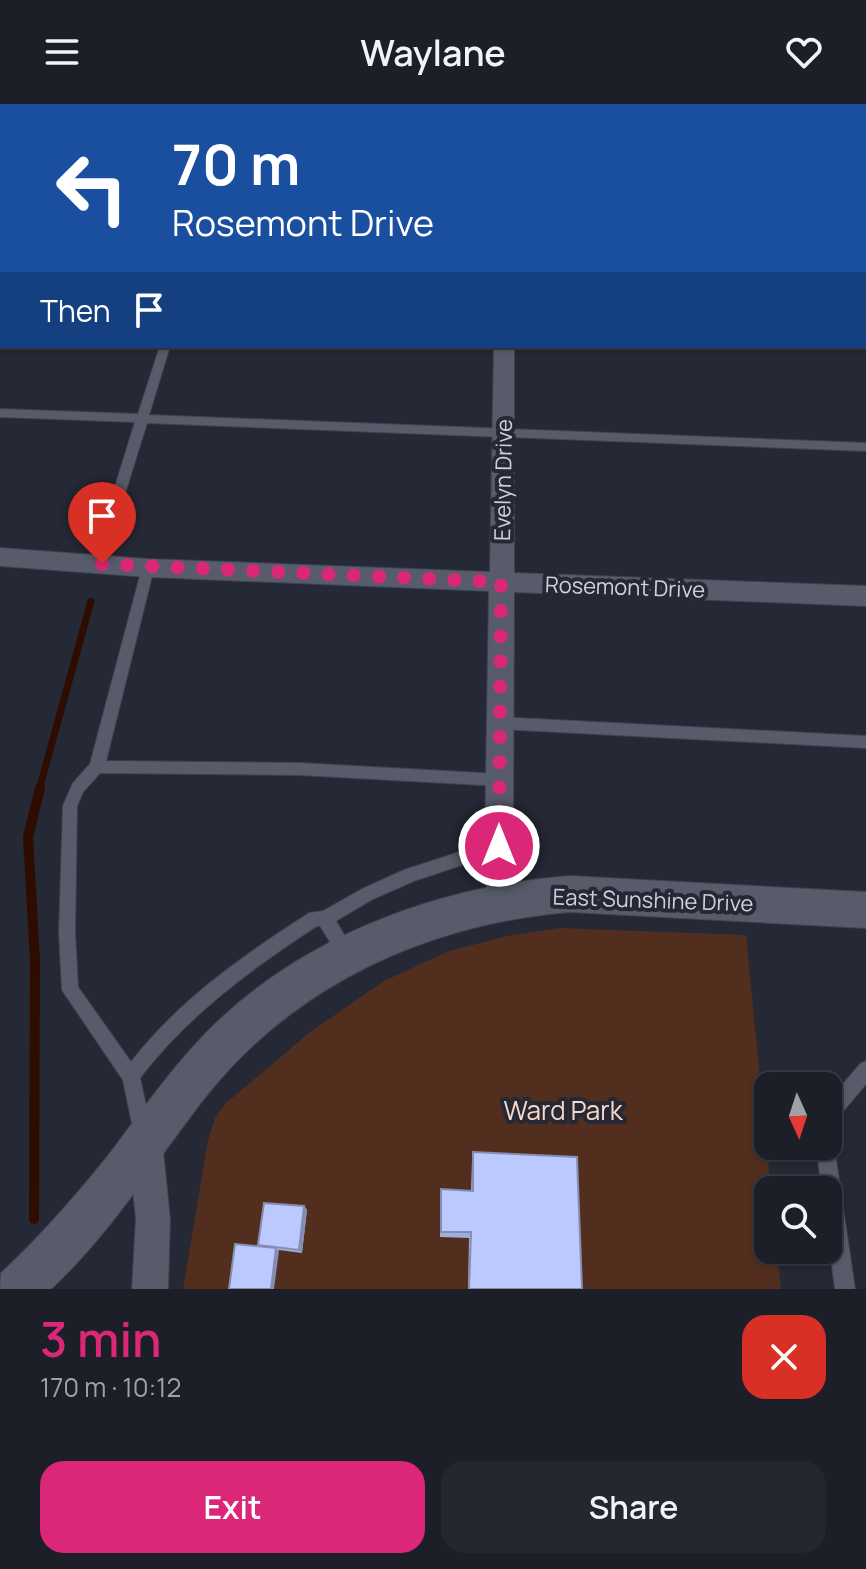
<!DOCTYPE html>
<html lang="en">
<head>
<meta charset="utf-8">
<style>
  body { margin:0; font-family:Manrope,sans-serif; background:#252730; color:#f1f3f6; height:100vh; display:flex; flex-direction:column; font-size:30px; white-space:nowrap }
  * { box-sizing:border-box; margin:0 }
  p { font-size:26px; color:#a0a2a8 }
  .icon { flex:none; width:44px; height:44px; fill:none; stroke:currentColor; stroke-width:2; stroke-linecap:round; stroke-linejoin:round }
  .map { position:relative; height:1185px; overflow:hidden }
  .drawer { display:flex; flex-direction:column; background:#1c1e28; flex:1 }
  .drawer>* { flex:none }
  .hud { position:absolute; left:0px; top:0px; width:866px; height:244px; box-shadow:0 2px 6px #0004,0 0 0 2px #3a3c45; background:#1a4fa0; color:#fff; overflow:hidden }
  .needle { width:52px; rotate:177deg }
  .controls { position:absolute; left:754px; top:968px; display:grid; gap:16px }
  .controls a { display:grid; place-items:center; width:88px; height:88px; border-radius:16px; background:#1c1e28; box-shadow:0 2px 6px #0004,0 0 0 2px #3a3c45; font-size:40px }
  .pin { position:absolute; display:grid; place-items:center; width:68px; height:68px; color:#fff; margin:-82px -34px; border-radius:50% 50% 50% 0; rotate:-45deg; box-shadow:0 0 8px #0007 }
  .pin .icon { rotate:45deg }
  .me { position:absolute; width:88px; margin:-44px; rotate:0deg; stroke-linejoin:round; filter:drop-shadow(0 0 6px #0008) }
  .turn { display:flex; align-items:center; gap:28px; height:168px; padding:0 40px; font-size:36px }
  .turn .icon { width:104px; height:104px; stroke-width:2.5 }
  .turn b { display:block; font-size:56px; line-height:68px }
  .then { display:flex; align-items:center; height:76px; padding:0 40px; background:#0003; gap:16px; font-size:30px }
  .round { display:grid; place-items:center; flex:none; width:84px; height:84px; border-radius:24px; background:#252730 }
  .summary { display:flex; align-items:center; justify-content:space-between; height:136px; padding:0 40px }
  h1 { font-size:48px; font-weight:600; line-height:60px; color:#db2777 }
  .primary-button { display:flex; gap:16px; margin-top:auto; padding:16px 40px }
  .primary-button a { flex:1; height:92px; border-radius:24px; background:#db2777; color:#fff; font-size:32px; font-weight:600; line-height:92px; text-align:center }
  .primary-button a+a { background:#252730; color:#f1f3f6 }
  header { display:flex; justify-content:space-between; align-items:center; height:104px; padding:0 40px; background:#1c1e28; font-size:36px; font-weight:600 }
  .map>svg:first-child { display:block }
</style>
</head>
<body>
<header><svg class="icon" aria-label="menu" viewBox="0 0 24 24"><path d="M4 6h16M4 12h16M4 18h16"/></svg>Waylane<svg class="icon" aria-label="heart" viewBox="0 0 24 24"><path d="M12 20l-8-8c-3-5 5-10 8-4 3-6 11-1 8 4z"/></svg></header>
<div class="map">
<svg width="866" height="1185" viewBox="0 0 866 1185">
  <rect width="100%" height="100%" fill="#252835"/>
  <path fill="#512e1d" d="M560 824 746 831 771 1086H768V1146H777L781 1185H183L208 1036 215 1014 226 999 310 928 384 877 449 847 507 832Z"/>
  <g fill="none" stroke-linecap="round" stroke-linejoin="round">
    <path stroke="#2e0c00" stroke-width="7" d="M39 686 91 497"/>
    <path stroke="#2e0c00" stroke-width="10" d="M34 1115 35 856 28 733 40 684"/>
    <defs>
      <path id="service" d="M235 0H243L242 2H234Z
        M0 8H2V14H0Z
        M0 38H2V44H0Z
        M864 85H866V91H864Z
        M160 242H170L149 311 866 339V347L147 319 103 460 97 465 91 460 135 318 0 313V305L138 310Z
        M148 459 154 464 106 657 300 659 500 670 505 671 507 676 505 681 500 682 300 671 100 669 83 688 77 702 75 829 78 883 131 958C180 895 244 851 309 809L323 807 362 785 404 766 499 735 504 737 507 742 504 747 414 777 373 795 336 817 356 851 354 857 348 859 342 857 320 822H317C251 865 188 911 140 974L152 1029 149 1035 143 1038 137 1035 134 1029 123 976 62 886 59 829 63 702 73 679 90 660 142 464Z
        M500 613 866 632V644L500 625 495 623 493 619 495 615Z
        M866 957V980L834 1018 828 1021V998L860 960Z
        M828 1034 831 1036 834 1042 855 1185H835L828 1130V1086H822L816 1042H828Z"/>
      <path id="minor" d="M503 0H519V2H503Z
        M851 0H866V5L864 2Z
        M0 184H2V196H0Z
        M864 213H866V225H864Z
        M494 242H514V469L866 482V502L514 488 513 735 517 798 512 808 502 812 492 808 487 798 485 735 489 487 148 473 0 462V444L148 455 490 468Z
        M145 1020 157 1025 162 1037 170 1115 168 1185H132L136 1115 128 1037 133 1025Z"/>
      <path id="tertiary" d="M570 772 866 788V824L570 808C429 820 297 879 207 991 156 1056 112 1128 51 1185H0L1 1169C40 1133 74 1094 107 1053 139 1011 169 967 205 930 299 833 438 782 570 772Z"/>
      <path id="primary" d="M46 0H72V2H46Z
        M2 116V137L0 138V117Z"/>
    </defs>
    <use href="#service" stroke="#40434d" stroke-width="2"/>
    <use href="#minor" stroke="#40434d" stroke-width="2"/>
    <use href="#tertiary" stroke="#40434d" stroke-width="2"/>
    <use href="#primary" stroke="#40434d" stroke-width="2"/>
    <use href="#service" fill="#585c6a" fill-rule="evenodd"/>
    <use href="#minor" fill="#585c6a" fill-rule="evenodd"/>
    <use href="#tertiary" fill="#585c6a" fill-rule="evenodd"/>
    <use href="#primary" fill="#6570a7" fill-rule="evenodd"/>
  </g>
  <path fill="#a2addb" d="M473 1048 582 1185H468L469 1134 440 1133 441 1085 471 1087 472 1056Z
    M304 1102 307 1106 302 1149 279 1146V1147L260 1143Z"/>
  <path fill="#848db2" d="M304 1102 307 1106 302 1149 299 1146Z
    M276 1144 279 1147 274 1185H271Z"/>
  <path fill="#bcc9ff" stroke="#848db2" stroke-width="2" d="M473 1048 577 1053 582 1185H469L471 1128H441V1085L473 1087Z
    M264 1099 304 1102 299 1146 258 1141Z
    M235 1140 276 1144 271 1185H229Z"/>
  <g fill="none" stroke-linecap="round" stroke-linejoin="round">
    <path stroke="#db2777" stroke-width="14" stroke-dasharray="0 25.2" d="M102 460 501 478 499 742"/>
  </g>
  <g text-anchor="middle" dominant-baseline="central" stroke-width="8" stroke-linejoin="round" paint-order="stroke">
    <g font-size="22" fill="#cfd1da" stroke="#252835">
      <text transform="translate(503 376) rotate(-89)">Evelyn Drive</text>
      <text transform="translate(625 483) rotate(2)">Rosemont Drive</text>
      <text transform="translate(653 796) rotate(2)">East Sunshine Drive</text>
    </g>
    <g font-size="26" fill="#f9d8c9" stroke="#252835">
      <text x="563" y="1006">Ward Park</text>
    </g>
  </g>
</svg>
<div class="controls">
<a><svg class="needle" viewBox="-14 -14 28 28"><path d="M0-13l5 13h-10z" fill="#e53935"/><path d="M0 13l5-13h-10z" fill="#a0a2a8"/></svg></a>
<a><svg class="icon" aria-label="search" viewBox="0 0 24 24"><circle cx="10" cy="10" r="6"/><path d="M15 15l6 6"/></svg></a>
</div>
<div class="pin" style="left:102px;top:460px;background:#d93025"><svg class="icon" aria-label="arrive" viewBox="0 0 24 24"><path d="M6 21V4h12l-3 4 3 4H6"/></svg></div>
<svg class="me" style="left:499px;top:742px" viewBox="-20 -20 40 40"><circle r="17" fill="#db2777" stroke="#fff" stroke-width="3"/><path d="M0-11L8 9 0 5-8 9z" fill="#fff"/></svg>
<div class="hud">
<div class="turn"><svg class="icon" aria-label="left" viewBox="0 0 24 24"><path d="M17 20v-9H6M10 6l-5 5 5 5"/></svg><div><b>70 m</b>Rosemont Drive</div></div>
<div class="then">Then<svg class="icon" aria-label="arrive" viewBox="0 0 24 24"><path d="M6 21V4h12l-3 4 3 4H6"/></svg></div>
</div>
</div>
<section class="drawer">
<div class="summary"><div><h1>3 min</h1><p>170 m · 10:12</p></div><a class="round" style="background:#d93025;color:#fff"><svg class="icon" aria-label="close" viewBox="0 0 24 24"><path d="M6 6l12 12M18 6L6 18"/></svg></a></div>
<div class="primary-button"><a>Exit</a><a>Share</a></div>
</section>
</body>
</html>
